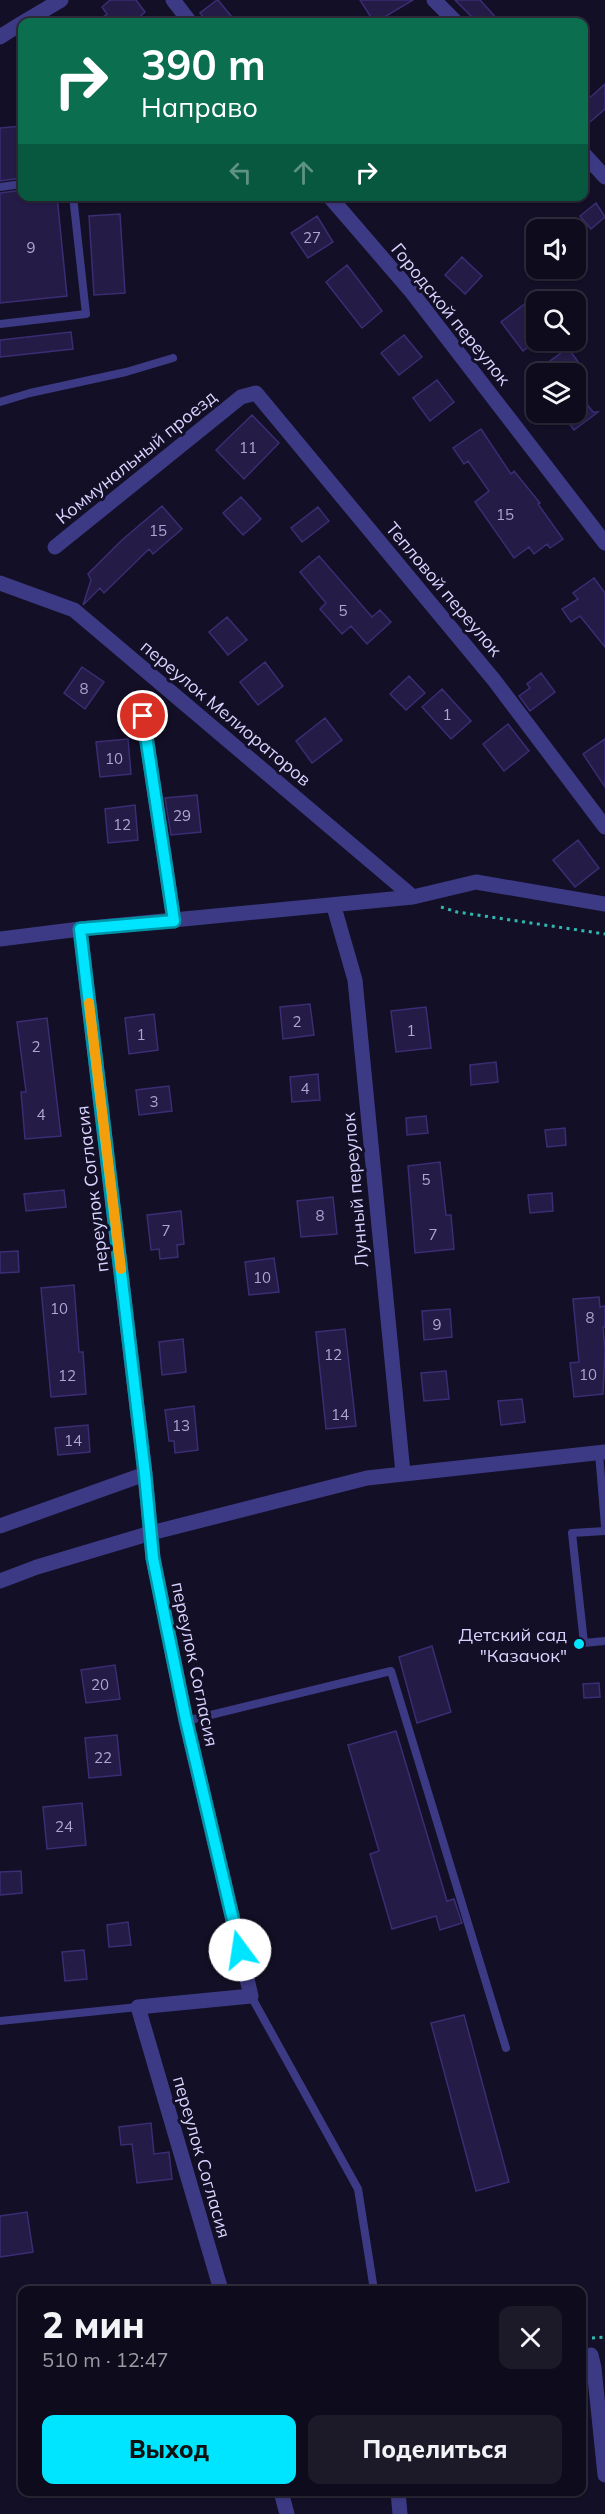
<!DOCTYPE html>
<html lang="ru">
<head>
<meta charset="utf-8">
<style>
  body { margin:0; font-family:Mulish,sans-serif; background:#1c1929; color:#f1f3f6; height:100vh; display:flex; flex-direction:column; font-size:22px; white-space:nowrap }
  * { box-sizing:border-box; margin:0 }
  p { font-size:20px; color:#9b9ba3 }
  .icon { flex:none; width:33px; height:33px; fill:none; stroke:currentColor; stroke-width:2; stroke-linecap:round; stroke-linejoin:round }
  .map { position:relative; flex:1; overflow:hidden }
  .panel { position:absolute; left:18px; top:2286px; width:568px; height:210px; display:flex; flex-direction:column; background:#0e0b1c; border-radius:12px; box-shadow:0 2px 4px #0004,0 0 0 2px #2e2b3b }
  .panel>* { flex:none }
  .guide { position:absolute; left:18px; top:18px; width:570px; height:183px; border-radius:12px; box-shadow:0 2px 4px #0004,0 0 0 2px #2e2b3b; background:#0b6e4f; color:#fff; overflow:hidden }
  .fabs { position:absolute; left:526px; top:219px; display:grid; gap:12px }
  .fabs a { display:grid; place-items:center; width:60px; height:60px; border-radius:12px; background:#0e0b1c; box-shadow:0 2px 4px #0004,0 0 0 2px #2e2b3b; font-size:30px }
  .pin { position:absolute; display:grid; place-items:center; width:51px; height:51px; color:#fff; margin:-26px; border:3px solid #fff; border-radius:50%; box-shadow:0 2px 6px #0007 }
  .me { position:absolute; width:66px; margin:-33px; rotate:346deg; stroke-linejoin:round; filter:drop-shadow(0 0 4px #0008) }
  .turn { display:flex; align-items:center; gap:21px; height:126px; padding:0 24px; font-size:27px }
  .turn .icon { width:78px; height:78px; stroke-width:2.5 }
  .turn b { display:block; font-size:42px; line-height:51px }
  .lanes { display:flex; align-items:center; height:57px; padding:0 24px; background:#0003; justify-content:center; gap:30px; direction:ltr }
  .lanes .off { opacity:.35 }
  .round { display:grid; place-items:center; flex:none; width:63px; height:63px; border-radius:12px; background:#1c1929 }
  .headline { display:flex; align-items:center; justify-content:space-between; height:102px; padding:0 24px }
  h1 { font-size:36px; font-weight:800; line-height:45px }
  .cta { display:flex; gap:12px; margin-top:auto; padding:12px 24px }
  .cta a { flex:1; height:69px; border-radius:12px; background:#00e5ff; color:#111; font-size:24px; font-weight:800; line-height:69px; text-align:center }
  .cta a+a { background:#1c1929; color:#f1f3f6 }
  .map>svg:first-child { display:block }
</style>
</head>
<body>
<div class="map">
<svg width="605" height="2514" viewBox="0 0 605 2514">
  <rect width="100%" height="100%" fill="#130f26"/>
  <path fill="#241b47" stroke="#3b2d73" stroke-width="1.5" d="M110 0H136L145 12 134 22H97L107 14 102 7Z
    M217 0H218L236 22H207L200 13Z
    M360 0H413L376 22H374Z
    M455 0H480L500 22H477Z
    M605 84V109L590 122 584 114V103Z
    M22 126V178L0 181V128Z
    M22 190V196H57L67 296 0 303V193Z
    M596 203 605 217 591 229 580 216Z
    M120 214 125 293 94 295 89 216Z
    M317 216 333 242 308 258 291 233Z
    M462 257 482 276 465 294 445 275Z
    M347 265 382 311 362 328 326 282Z
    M531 299 537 307V340L523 351 501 322Z
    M71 332 73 349 0 357V340Z
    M404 335 422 357 399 375 381 353Z
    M568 348 587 374H560L550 361Z
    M437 380 454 402 430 421 413 398Z
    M576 390 593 412H598L574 430 561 412H576Z
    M252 415 279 443 244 479 216 450Z
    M481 429 511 474 514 471 540 503 538 504 563 539 550 548 547 544 534 554 529 547 514 558 475 502 489 491 468 461 464 464 453 448Z
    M241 497 261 519 243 535 223 513Z
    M162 506 182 529 153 554 149 549 104 593 100 588 83 605 91 580 88 574 122 540Z
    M318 507 329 521 302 542 291 528Z
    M319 556 372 617 380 610 391 622 367 644 351 626 342 634 320 609 326 603 300 572Z
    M594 578 605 593V647L580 616 571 622 562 609 578 599 573 593Z
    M227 617 247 640 228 655 209 632Z
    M265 662 283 686 258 705 240 682Z
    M82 667 104 682 85 709 64 693Z
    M541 673 555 692 530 711 519 696 530 688 527 684Z
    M409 676 425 693 406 710 390 694Z
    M442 689 471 721 451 739 422 707Z
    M325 718 342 740 312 763 296 741Z
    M508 724 529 751 504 771 483 744Z
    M128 739 131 774 100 777 96 742Z
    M605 739V787L583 754Z
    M197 795 201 832 171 835 165 798Z
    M135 805 138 840 108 843 105 809Z
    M578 840 599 868 575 887 553 860Z
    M310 1004 314 1035 283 1039 280 1007Z
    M426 1007 431 1048 396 1052 391 1011Z
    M154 1014 158 1050 129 1054 125 1018Z
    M47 1018 61 1136 25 1139 21 1092H26L17 1022Z
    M496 1062 498 1082 471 1085 470 1065Z
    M318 1074 320 1100 292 1102 290 1077Z
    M169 1086 172 1111 139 1115 136 1090Z
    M426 1116 428 1133 407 1135 406 1118Z
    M565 1128 566 1145 547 1147 545 1130Z
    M440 1162 446 1215H451L454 1249 415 1253 408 1166Z
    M64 1190 66 1207 26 1211 24 1194Z
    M552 1193 553 1211 530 1213 528 1195Z
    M333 1197 337 1234 301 1237 297 1201Z
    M181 1211 184 1244 177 1245 178 1257 160 1259 159 1249 151 1250 147 1215Z
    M18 1251 19 1272 0 1273V1252Z
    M274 1258 279 1292 249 1295 245 1262Z
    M74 1285 79 1352H83L86 1394 51 1397 41 1288Z
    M599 1297 600 1307 605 1306V1327H603L605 1350 603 1394 574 1397 570 1363 579 1362 573 1299Z
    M450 1309 452 1337 424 1340 422 1311Z
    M345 1329 356 1426 326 1429 316 1332Z
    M183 1339 186 1372 162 1375 159 1342Z
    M446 1371 449 1399 424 1401 421 1373Z
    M522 1399 525 1422 501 1425 498 1401Z
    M194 1406 198 1450 175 1453 174 1441H169L165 1410Z
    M88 1425 90 1452 58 1455 55 1428Z
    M432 1646 451 1712 417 1723 399 1657Z
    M115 1665 120 1699 86 1703 81 1670Z
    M599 1683 600 1697 584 1698 583 1684Z
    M396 1731 447 1901 454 1899 462 1923 440 1930 436 1916 392 1929 370 1854 379 1851 348 1745Z
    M117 1735 121 1775 89 1778 85 1738Z
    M82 1803 86 1845 47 1849 43 1807Z
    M21 1871 22 1893 0 1895V1872Z
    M128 1922 131 1945 109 1947 107 1925Z
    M84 1950 87 1979 65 1981 62 1952Z
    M464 2015 509 2182 476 2191 431 2023Z
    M151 2123 154 2154 169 2152 172 2179 137 2183 132 2144 121 2145 119 2127Z
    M27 2212 33 2252 0 2257V2216Z"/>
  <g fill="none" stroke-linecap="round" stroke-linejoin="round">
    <path stroke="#2fb8b0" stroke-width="3" stroke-dasharray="3 4.5" stroke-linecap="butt" d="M441 907 457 912 605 934
      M592 2338 605 2337"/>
    <path stroke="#3d3a85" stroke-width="8" d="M0 187 22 184
      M0 324 86 314 73 196
      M0 402 30 393 126 372 173 358
      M599 1453 605 1526
      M605 1531 572 1533 584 1643 605 1641
      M186 1721 391 1671 506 2048
      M251 1996 358 2189 374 2290
      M0 2021 138 2007"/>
    <path stroke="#3d3a85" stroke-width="15" d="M173 0 190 22
      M434 0 456 22
      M24 22 61 0
      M0 37 22 23
      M584 154 605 177
      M329 196 410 290 605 543
      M55 547 241 397 256 393 494 680 605 827
      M0 583 74 610 413 897
      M143 716 174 921
      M334 907 355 980 403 1473
      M80 929 145 1474 153 1558 186 1721 251 1996 138 2007 221 2290
      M0 939 80 929 413 897 476 882 605 904
      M0 1526 145 1474
      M0 1581 37 1567 151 1533 367 1478 605 1452
      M591 2355 594 2368 605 2475
      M281 2492 287 2514
      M398 2492 400 2514"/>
  </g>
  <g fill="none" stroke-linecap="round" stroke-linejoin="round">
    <defs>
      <path id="route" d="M143 716 174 921 80 929 145 1474 153 1558 167 1628 186 1720 240 1950"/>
    </defs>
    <use href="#route" stroke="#0095a6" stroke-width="15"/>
    <use href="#route" stroke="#00e5ff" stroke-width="10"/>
    <path stroke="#f59e0b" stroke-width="10" d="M89 1003 121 1269"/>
  </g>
  <circle fill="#00e5ff" stroke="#130f26" stroke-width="2" cx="579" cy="1644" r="6"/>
  <g text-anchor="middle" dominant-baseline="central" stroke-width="6" stroke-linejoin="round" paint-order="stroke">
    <g font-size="15" fill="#aca6d1">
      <text x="312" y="237">27</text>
      <text x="31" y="247">9</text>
      <text x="248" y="447">11</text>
      <text x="505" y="514">15</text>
      <text x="158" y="530">15</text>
      <text x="343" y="610">5</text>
      <text x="84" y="688">8</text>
      <text x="447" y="714">1</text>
      <text x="114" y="758">10</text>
      <text x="182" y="815">29</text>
      <text x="122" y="824">12</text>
      <text x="297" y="1021">2</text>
      <text x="411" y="1030">1</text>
      <text x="141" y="1034">1</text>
      <text x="36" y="1046">2</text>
      <text x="305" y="1088">4</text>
      <text x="154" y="1101">3</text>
      <text x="41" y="1114">4</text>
      <text x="426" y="1179">5</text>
      <text x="320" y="1215">8</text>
      <text x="166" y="1230">7</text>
      <text x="433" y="1234">7</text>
      <text x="262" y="1277">10</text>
      <text x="59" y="1308">10</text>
      <text x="590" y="1317">8</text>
      <text x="437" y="1324">9</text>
      <text x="333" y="1354">12</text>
      <text x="588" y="1374">10</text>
      <text x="67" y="1375">12</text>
      <text x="340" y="1414">14</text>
      <text x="181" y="1425">13</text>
      <text x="73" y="1440">14</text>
      <text x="100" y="1684">20</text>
      <text x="103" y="1757">22</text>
      <text x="64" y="1826">24</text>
    </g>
    <g font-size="18" fill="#d9d4ff" stroke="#130f26">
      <text transform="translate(451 314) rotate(51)">Городской переулок</text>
      <text transform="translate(136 457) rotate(-39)">Коммунальный проезд</text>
      <text transform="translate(444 589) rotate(50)">Тепловой переулок</text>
      <text transform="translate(226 713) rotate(40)">переулок Мелиораторов</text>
      <text transform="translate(92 1189) rotate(-97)">переулок Согласия</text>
      <text transform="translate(355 1190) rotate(-95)">Лунный переулок</text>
      <text transform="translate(195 1664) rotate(78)">переулок Согласия</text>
      <text transform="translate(202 2157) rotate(74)">переулок Согласия</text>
    </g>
    <g font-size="18" fill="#d9d4ff" stroke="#130f26" text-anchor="end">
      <text x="567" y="1634">Детский сад<tspan x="567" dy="21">"Казачок"</tspan></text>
    </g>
  </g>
</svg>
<div class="fabs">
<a><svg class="icon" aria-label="sound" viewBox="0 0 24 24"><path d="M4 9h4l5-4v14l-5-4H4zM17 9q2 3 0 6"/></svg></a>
<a><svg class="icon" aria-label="search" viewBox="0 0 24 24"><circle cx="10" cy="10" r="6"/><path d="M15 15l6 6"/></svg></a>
<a><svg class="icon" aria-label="layers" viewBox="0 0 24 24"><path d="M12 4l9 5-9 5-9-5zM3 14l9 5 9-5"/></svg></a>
</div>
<div class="pin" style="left:143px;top:716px;background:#d93025"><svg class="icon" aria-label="arrive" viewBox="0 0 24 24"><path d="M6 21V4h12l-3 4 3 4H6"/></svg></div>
<svg class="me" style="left:240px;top:1950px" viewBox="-20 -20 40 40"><circle r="19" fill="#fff"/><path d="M0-13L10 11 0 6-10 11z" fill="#00e5ff"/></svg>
<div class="guide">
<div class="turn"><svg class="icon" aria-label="right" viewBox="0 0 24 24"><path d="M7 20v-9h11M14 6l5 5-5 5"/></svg><div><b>390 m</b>Направо</div></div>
<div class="lanes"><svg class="icon off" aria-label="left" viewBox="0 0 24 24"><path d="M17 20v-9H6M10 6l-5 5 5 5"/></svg><svg class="icon off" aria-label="ahead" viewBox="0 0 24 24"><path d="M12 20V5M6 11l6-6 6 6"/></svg><svg class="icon" aria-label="right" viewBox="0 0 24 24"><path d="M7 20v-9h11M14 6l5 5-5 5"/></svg></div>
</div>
<section class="panel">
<div class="headline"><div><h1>2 мин</h1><p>510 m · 12:47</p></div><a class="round"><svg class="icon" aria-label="close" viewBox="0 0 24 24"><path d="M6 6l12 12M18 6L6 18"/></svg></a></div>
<div class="cta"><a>Выход</a><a>Поделиться</a></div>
</section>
</div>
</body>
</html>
